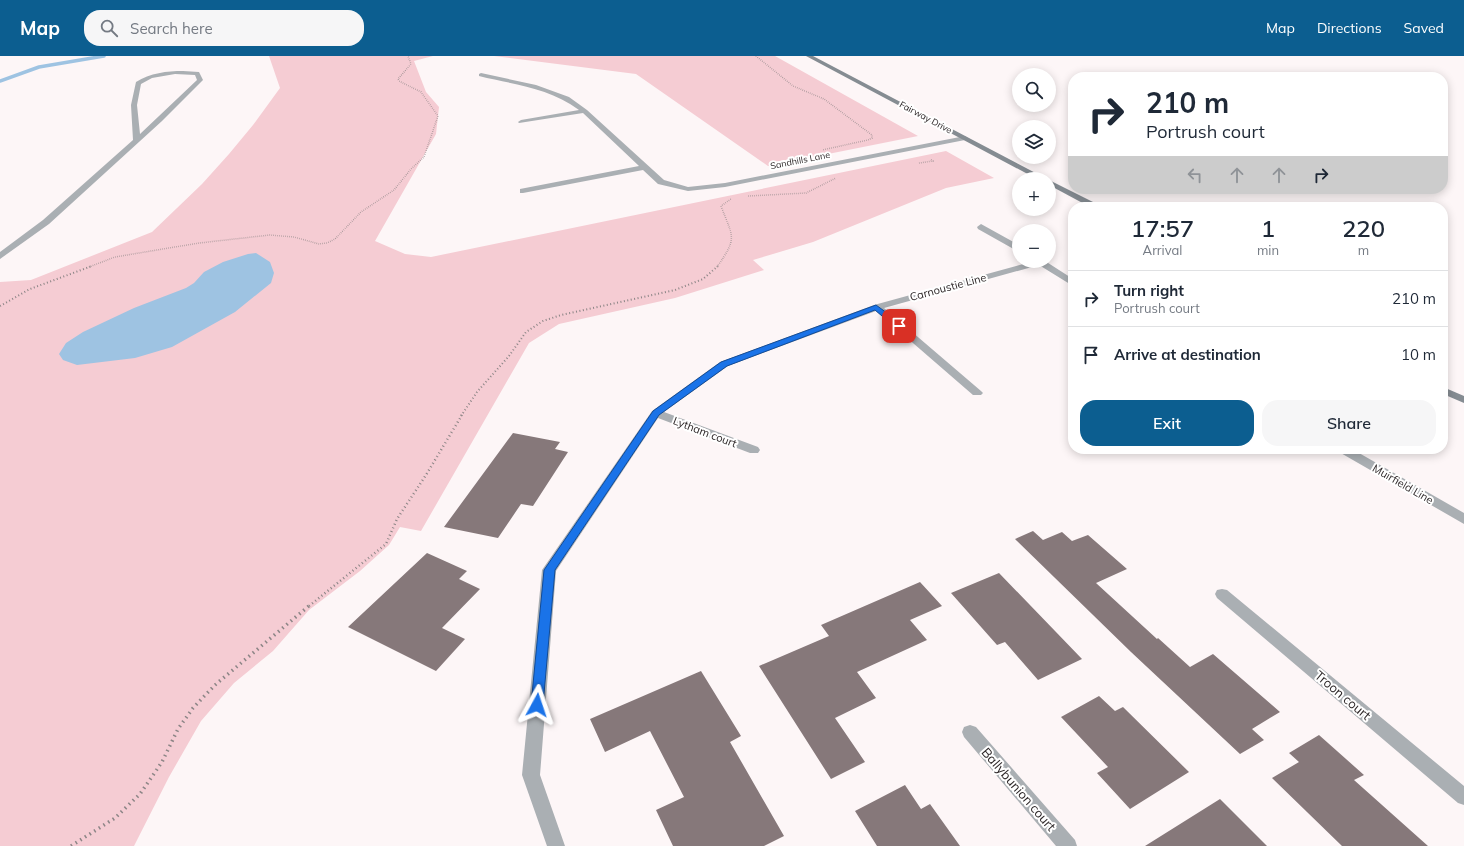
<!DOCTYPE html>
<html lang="en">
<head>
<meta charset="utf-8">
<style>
  body { margin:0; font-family:Mulish,sans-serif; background:#f6f6f7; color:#1f2937; height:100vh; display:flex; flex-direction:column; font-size:15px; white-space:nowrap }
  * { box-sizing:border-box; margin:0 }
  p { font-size:13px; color:#747a83 }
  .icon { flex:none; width:22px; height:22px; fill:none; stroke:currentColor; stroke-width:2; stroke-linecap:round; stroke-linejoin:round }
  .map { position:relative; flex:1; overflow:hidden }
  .side { position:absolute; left:1068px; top:146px; width:380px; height:252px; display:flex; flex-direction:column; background:#fff; border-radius:16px; box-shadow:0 2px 10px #0003 }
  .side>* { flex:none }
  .hud { position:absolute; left:1068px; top:16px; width:380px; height:122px; border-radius:16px; box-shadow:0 2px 10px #0003; background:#fff; color:#1f2937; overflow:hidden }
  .fabs { position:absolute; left:1012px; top:12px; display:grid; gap:8px }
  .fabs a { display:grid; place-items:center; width:44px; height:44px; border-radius:50%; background:#fff; box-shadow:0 2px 10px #0003; font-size:20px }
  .pin { position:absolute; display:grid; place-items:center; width:34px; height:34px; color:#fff; margin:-17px; border-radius:8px; box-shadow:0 2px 6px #0006 }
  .me { position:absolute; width:44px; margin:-22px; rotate:5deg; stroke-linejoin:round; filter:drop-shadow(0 0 3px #0008) }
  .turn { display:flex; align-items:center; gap:14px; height:84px; padding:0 12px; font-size:18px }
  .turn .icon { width:52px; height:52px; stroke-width:2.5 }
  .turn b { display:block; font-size:28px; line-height:34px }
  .lanes { display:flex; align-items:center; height:38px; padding:0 12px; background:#0003; justify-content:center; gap:20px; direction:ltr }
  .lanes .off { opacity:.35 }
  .eta { display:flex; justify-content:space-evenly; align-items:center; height:68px; text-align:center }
  .eta b { font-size:24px; font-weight:600; line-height:28px }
  .action { display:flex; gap:8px; margin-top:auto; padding:8px 12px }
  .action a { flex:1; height:46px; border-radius:16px; background:#0c5e90; color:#fff; font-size:16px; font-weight:600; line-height:46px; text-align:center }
  .action a+a { background:#f6f6f7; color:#1f2937 }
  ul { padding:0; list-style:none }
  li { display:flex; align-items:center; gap:12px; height:56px; padding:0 12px; border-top:1px solid #e0e1e3 }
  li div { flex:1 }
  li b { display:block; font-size:15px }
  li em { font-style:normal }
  header { display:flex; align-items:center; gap:24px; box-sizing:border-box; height:56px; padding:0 20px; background:#0c5e90; color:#fff }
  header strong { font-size:19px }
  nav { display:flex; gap:22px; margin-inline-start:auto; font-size:14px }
  .search { width:280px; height:36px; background:#f6f6f7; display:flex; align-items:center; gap:10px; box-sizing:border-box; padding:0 14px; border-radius:16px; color:#747a83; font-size:15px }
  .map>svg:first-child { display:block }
</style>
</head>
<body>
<header>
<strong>Map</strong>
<div class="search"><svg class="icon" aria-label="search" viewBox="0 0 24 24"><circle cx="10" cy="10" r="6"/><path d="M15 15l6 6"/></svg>Search here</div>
<nav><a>Map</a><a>Directions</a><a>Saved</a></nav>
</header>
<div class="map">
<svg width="1464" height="790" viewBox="0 0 1464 790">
  <rect width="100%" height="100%" fill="#fdf6f7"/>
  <path fill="#f5ccd3" d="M269 0H433L414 5 426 36 439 51 436 78 375 185 405 198 431 201 946 95 994 122 946 132 813 186 753 204 764 214 675 242 559 268 529 287 421 475 400 471 389 489 360 515 309 554 273 595 234 627 201 665 169 721 134 790H0V226L31 224 152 176 202 128 229 98 253 69 280 32Z
    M494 0H775L918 80 768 110 636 18Z"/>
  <path fill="#9ec3e2" d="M256 197 270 206 274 217 271 227 235 256 172 291 135 302 77 309 63 304 59 298 66 287 83 276 134 252 186 232 194 227 204 216 223 206 248 198Z"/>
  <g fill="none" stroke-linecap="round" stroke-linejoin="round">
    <path stroke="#9ec3e2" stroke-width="3.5" d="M0 25 39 11 104 0"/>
  </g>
  <path fill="#86787a" d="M513 377 560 386 555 393 568 396 533 450 521 448 498 482 444 471Z
    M1033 475 1043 484 1062 476 1072 485 1088 479 1127 513 1096 527 1157 583 1158 582 1190 611 1213 598 1280 656 1252 673 1264 684 1240 698 1131 596 1015 483Z
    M427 497 467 515 459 523 480 533 442 572 465 583 436 615 348 571Z
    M999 517 1082 603 1038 624 1005 586 997 589 951 537Z
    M920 526 942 550 910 564 927 584 857 616 876 642 835 662 865 706 831 723 759 610 829 580 821 569Z
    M701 615 741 680 730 686 784 780 764 790H673L656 754 684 741 650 675 605 696 590 663Z
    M1099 640 1115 655 1123 651 1189 716 1130 753 1097 717 1108 711 1061 661Z
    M1319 679 1364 719 1354 724 1428 790H1342L1272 722 1299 706 1289 697Z
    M905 729 921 753 930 748 960 790H877L855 755Z
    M1220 743 1267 790H1145Z"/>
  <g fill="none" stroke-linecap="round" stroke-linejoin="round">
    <path stroke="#8c8586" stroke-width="1.5" stroke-dasharray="0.5 1.5" stroke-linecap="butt" d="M756 0 793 30 824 43 872 79V82L868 84 822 94
      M919 107 933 105 930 103
      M748 140 806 137 836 122
      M89 211 115 201 199 187 270 179 294 181 319 188 327 187 335 183 361 156 394 134 411 113 424 101 438 60 421 36 399 25 398 23 411 8 408 0
      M717 211C738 181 733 182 721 150L731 143"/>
    <path stroke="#8c8586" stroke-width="2" stroke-dasharray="1 2.5" stroke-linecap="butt" d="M0 250 30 233 92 210
      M461 360 477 336 509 300 526 276 543 265 561 259 675 234 703 223 718 210"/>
    <path stroke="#8c8586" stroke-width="2.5" stroke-dasharray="1 3" stroke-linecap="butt" d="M309 550 386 488 397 463 426 419 462 359"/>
    <path stroke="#8c8586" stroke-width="3.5" stroke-dasharray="1.5 4" stroke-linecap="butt" d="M71 790 115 762 140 738 162 706 178 673 193 652 215 629 310 549"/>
    <path fill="#aaafb3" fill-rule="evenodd" d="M183 15 199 16 203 24 162 65 49 168 0 203V196L43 164 133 84 131 49 136 26C150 17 167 15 183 15ZM175 18 195 19 197 24 140 78 137 49 141 28 152 22Z
      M481 17 536 29 569 41 587 54 664 124 688 131 725 127 965 80 968 82 965 84 725 131 688 135 658 128 643 114 523 137H520V133L639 110 583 57 519 67 518 66 521 64 579 54C548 31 515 29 479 20V18Z
      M981 168 1019 189V196L978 173 977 171Z
      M1034 205H1045L1073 223V230L1039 209 884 252 981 335 983 337 981 339H973L876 255 728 310 664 356 758 391 760 394 758 397H750L658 362 556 515 540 719 565 790H547L522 719 542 514 652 355 720 306 874 249Z
      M1337 393H1352L1464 457V468L1339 396Z
      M1222 533 1227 534 1464 730V749L1458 747 1217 542 1215 538 1217 534Z
      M970 669 976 671 1075 784 1077 790H1056L964 681 962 676 964 671Z"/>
    <path fill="#858c92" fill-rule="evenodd" d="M806 0H813L1047 123H1037Z
      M1049 124 1099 149 1100 151H1090L1049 129Z
      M1443 331 1464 340V347L1443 338Z"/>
  </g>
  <path fill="#1a73e8" stroke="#114b97" d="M876 249 902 268V272H896L875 254 727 310 659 359 555 514 543 649 541 653 537 654 533 653 531 649 544 514 653 355 721 306Z"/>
  <g text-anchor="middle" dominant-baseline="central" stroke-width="4" stroke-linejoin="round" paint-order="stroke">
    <g font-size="9" fill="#2c2627" stroke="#fff">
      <text transform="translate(926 61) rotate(28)">Fairway Drive</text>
      <text transform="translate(800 104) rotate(-11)">Sandhills Lane</text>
    </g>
    <g font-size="11" fill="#2c2627" stroke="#fff">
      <text transform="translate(948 231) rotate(-15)">Carnoustie Line</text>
      <text transform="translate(705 376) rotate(21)">Lytham court</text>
      <text transform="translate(1403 428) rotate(30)">Muirfield Line</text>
    </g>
    <g font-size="13" fill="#2c2627" stroke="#fff">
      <text transform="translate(1343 639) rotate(40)">Troon court</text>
      <text transform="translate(1019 733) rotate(49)">Ballybunion court</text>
    </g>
  </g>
</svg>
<div class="fabs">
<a><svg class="icon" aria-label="search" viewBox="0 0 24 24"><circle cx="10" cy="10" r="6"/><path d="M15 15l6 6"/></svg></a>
<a><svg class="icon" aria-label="layers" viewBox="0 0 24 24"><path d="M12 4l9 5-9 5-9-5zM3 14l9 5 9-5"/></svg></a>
<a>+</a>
<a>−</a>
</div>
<div class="pin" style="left:899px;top:270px;background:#d93025"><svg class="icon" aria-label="arrive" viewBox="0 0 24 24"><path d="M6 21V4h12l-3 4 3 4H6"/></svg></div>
<svg class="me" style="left:537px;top:649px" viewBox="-20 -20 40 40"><path d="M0-17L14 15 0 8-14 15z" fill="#1a73e8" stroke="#fff" stroke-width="4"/></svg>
<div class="hud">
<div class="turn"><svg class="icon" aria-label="right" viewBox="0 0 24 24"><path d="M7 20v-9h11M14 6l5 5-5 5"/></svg><div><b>210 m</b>Portrush court</div></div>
<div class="lanes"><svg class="icon off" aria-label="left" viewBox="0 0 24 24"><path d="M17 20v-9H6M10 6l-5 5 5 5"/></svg><svg class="icon off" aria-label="ahead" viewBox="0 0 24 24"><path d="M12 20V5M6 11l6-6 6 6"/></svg><svg class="icon off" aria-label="ahead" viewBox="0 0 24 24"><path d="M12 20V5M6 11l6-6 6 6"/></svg><svg class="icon" aria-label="right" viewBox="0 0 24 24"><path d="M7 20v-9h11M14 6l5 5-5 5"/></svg></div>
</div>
<section class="side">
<div class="eta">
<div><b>17:57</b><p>Arrival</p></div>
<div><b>1</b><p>min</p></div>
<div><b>220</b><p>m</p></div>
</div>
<ul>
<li><svg class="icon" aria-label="right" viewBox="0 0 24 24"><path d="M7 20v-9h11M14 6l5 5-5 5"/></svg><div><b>Turn right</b><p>Portrush court</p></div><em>210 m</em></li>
<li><svg class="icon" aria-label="arrive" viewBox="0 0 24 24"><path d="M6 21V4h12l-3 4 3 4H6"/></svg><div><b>Arrive at destination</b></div><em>10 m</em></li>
</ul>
<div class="action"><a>Exit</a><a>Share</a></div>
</section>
</div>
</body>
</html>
